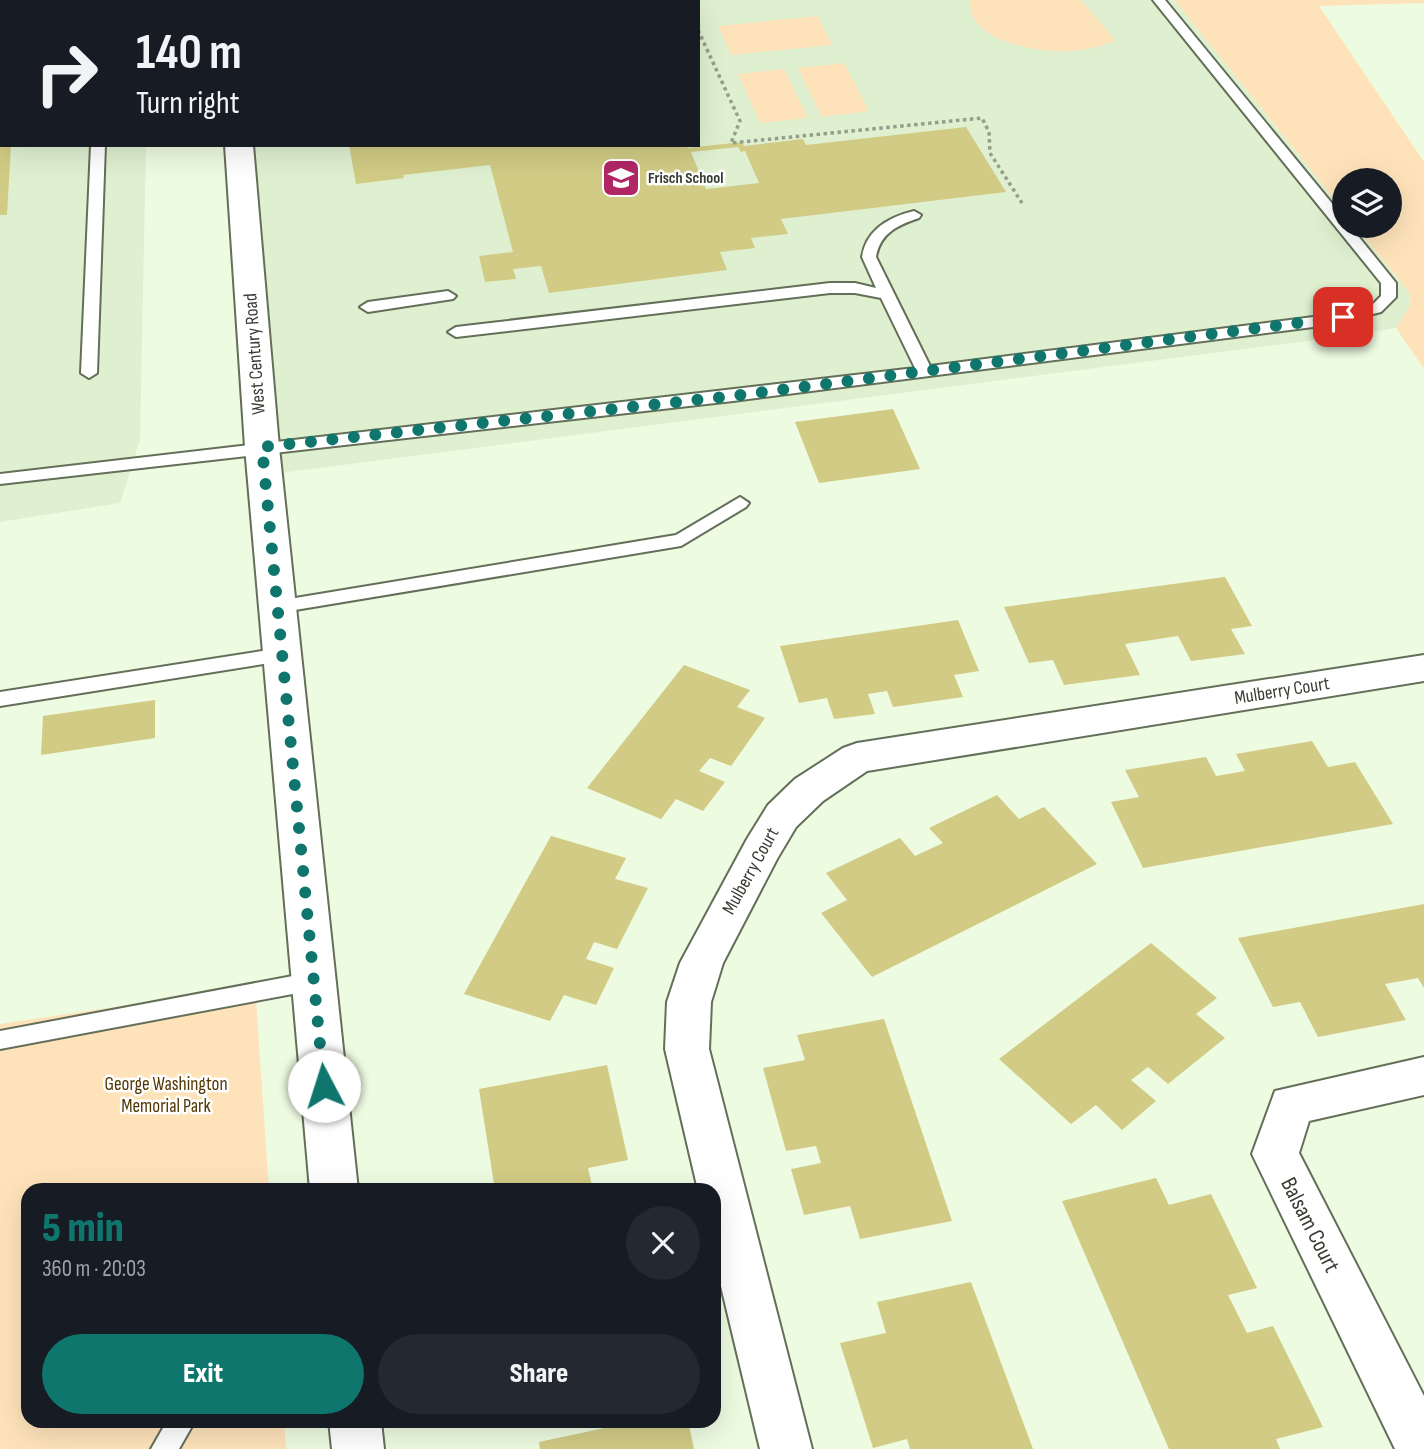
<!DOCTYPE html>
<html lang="en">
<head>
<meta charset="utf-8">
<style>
  body { margin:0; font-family:"Sofia Sans Condensed",sans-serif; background:#242831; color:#f1f3f6; height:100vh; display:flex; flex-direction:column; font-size:26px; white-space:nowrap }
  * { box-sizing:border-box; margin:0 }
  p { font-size:23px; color:#9ea1a6 }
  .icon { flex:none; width:38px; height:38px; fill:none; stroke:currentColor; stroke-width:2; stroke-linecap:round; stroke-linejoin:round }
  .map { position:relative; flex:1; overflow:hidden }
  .side { position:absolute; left:21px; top:1183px; width:700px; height:245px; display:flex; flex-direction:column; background:#171b24; border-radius:21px; box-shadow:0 7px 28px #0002 }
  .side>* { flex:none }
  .hud { position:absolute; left:0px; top:0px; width:700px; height:147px; box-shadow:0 7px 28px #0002; background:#171b24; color:#f1f3f6; overflow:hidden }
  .tools { position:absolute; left:1332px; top:168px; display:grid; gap:14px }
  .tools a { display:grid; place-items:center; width:70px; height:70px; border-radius:50%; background:#171b24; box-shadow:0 7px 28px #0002; font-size:35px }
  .pin { position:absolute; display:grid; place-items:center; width:60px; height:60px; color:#fff; margin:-30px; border-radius:14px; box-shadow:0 4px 10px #0006 }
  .me { position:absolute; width:77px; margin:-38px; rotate:355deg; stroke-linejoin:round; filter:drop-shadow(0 0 5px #0008) }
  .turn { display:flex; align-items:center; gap:24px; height:147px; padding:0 21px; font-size:32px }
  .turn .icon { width:91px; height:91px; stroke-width:2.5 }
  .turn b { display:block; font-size:49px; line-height:60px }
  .round { display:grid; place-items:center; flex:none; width:74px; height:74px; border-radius:37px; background:#242831 }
  .overview { display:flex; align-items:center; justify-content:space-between; height:119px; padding:0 21px }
  h1 { font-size:42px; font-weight:800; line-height:52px; color:#0f766e }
  .primary-button { display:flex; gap:14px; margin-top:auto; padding:14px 21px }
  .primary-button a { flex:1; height:80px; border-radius:42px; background:#0f766e; color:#fff; font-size:28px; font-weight:800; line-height:80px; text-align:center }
  .primary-button a+a { background:#242831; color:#f1f3f6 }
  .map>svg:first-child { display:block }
</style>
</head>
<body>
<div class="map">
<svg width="1424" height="1449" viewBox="0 0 1424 1449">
  <rect width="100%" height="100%" fill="#edfbe1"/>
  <path fill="#dff0d0" d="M0 0H150L2 2V145H146L140 440 120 503 0 522Z
    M228 0H1174L1344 211V226H1355L1410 293 1409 307 1396 328 1353 335 265 475 239 145H698V2Z"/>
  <path fill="#fee3ba" d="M970 0H1081L1116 41C1103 45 1089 50 1074 51 1042 54 966 42 970 0Z
    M1174 0H1424V3L1319 6 1424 162V369L1396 328 1409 307 1410 293 1355 226H1390V180H1344V211Z
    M818 16 832 45 731 55 718 26Z
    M844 63 869 111 822 117 798 68Z
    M784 69 808 118 760 123 738 74Z
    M255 986 269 1190H28V1421H284L286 1449H0V1024Z"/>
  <path fill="#d1cb85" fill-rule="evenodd" d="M966 127 1006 192 781 219 788 234 751 238 755 248 720 252 727 270 549 293 541 266 513 269 516 279 485 282 479 256 513 252 490 165 403 175 404 178 356 184 349 145H687L688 148 742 142 744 146 803 139 806 145ZM738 147 741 152 745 151 759 183 706 189 691 152Z
    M0 145H11L7 215H0Z
    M893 409 920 469 819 483 795 422Z
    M1225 577 1252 626 1231 629 1245 654 1191 661 1178 636 1125 644 1140 675 1064 685 1053 660 1029 663 1004 607Z
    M958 620 979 671 954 675 963 697 893 707 887 691 868 694 875 714 834 719 827 698 799 703 780 646Z
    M684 665 750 690 737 707 765 718 731 766 710 758 699 771 725 782 703 811 676 799 661 819 587 788Z
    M155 700V738L41 755 43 716Z
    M1312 741 1328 767 1355 762 1393 824 1143 868 1111 802 1139 797 1125 770 1206 757 1216 776 1245 771 1236 754Z
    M997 795 1019 819 1044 807 1097 864 872 977 821 913 847 900 826 873 900 838 915 856 943 843 929 828Z
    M551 836 626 858 615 879 648 888 617 949 594 942 586 959 614 968 596 1005 564 995 550 1021 464 994Z
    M1424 904V988L1418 978 1385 984 1406 1020 1318 1037 1300 1002 1273 1007 1238 938Z
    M1151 943 1217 998 1196 1014 1225 1038 1168 1084 1148 1067 1131 1080 1156 1101 1122 1130 1096 1105 1071 1124 999 1059Z
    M884 1019 952 1221 860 1239 850 1206 804 1215 791 1169 821 1163 816 1146 786 1151 763 1068 805 1060 797 1035Z
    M607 1065 628 1160 588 1168 593 1190H495L479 1089Z
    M1156 1178 1169 1205 1211 1194 1257 1288 1228 1295 1247 1333 1273 1326 1323 1427 1276 1439 1280 1449H1169L1062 1201Z
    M971 1282 1033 1449H910L907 1439 873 1448 840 1343 886 1333 877 1302Z
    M637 1421H688L694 1449H540L539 1442Z"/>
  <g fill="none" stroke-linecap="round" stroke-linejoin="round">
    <defs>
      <path id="lane" d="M4 0H16V2H4Z
        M94 0H106V2H94Z
        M295 0H310L294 2Z
        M1153 0H1165L1344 218V226H1350L1396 283V297L1381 312 1329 325 733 401 0 484V474L915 368 881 298 855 293H830L456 337 448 332 456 327 830 283H855L876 288 862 257C866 230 889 217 914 211L921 215 919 218C898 225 880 233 876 257L930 366 1329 315 1371 306 1381 296V283Z
        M91 145H105L97 373 89 378 81 373Z
        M448 291 456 296 453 299 368 312 360 307 368 302Z
        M740 497 749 503 746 507 681 546 277 613 271 611 268 607 271 603 277 601 676 535Z
        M282 648 289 650 291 655 289 660 0 706V692Z
        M314 972 322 975 325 981 322 987 314 990 0 1049V1031Z
        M167 1421H195L179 1449H151Z"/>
      <path id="street" d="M1424 655V681L867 771 823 801 796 827 777 859 723 963 711 1002 709 1049 812 1449H760L714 1257V1190H698L665 1049 667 1002 680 963 747 839 768 805 795 779 843 748 857 743Z
        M1424 1057V1095L1309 1121 1299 1153 1424 1396V1449H1395L1252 1154 1275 1091Z"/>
      <path id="secondary" d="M216 0H240L241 2H217Z
        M225 145H253L279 447 358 1190H310L245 447Z
        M329 1421H381L384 1449H332Z"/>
    </defs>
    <use href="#lane" stroke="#636f59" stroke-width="4"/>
    <use href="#street" stroke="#636f59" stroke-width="4"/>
    <use href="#secondary" stroke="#636f59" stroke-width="4"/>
    <path stroke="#949e8b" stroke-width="3.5" stroke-dasharray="3.5 3.5" stroke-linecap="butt" d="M698 30 740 121 731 143 982 118 989 132 990 153 1022 203"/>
    <use href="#lane" fill="#fff" fill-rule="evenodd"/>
    <use href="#street" fill="#fff" fill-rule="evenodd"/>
    <use href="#secondary" fill="#fff" fill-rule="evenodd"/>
  </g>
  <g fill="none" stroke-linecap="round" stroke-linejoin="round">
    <path stroke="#0f766e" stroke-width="12" stroke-dasharray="0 21.6" d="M324 1086 262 447 733 396 1343 317"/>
  </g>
  <defs>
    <symbol id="school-square" viewBox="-11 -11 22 22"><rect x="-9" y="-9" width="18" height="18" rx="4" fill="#b12766" stroke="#fff"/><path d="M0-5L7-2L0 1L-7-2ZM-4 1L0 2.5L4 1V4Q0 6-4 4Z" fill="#fff"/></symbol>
  </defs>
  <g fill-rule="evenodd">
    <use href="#school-square" x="599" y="156" width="44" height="44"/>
  </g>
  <g text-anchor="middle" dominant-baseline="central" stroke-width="5" stroke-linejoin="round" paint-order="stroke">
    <g font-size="16" font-weight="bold" fill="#383d33" stroke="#fff" text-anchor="start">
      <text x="648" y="178">Frisch School</text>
    </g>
    <g font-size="19" fill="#383d33" stroke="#fff">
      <text transform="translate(255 354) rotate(-94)">West Century Road</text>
      <text transform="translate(1282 691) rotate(-9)">Mulberry Court</text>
      <text transform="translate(751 871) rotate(-61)">Mulberry Court</text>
    </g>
    <g font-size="19" fill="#513703" stroke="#fff">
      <text x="166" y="1084">George Washington<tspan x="166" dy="22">Memorial Park</tspan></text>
    </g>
    <g font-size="23" fill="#383d33" stroke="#fff">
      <text transform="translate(1310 1225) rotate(63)">Balsam Court</text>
    </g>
  </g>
</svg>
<div class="tools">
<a><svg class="icon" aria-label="layers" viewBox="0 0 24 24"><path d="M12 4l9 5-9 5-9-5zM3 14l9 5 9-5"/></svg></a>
</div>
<div class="pin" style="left:1343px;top:317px;background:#d93025"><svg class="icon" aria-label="arrive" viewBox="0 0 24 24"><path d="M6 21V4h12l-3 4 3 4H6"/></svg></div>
<svg class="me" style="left:324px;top:1086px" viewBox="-20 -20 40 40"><circle r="19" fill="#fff"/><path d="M0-13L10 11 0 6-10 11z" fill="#0f766e"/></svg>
<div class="hud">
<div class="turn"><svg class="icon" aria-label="right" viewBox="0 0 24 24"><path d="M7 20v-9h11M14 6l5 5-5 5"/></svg><div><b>140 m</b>Turn right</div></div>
</div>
<section class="side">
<div class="overview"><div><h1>5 min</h1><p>360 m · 20:03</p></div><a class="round"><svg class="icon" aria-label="close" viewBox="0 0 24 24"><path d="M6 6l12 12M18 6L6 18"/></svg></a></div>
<div class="primary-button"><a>Exit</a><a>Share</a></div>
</section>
</div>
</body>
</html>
